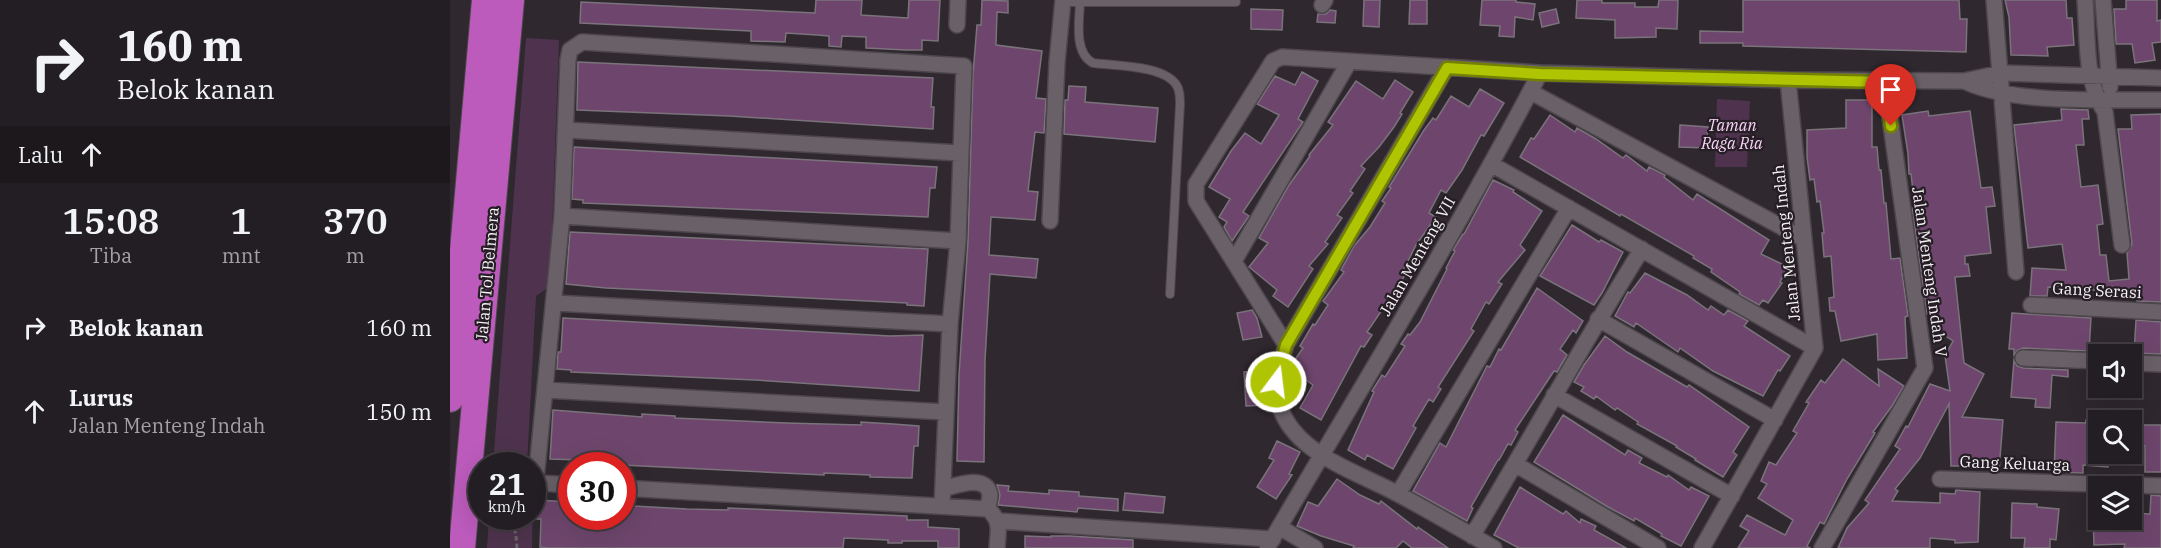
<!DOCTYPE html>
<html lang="id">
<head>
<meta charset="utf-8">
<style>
  body { margin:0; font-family:"IBM Plex Serif",serif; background:#2f2b30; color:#f1f3f6; height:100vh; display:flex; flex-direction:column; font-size:22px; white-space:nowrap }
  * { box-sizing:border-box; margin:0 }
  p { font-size:20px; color:#a3a2a6 }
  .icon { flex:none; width:33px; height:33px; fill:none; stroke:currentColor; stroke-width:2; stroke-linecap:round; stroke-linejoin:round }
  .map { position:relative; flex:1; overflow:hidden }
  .side { display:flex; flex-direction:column; background:#231e23; width:450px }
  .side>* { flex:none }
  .hud { background:#231e23; color:#f1f3f6; overflow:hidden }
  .buttons { position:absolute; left:1638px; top:344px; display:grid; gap:12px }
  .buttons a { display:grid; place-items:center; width:54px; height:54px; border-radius:0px; background:#231e23; box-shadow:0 6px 24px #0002,0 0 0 2px #403c41; font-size:30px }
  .speed { position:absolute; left:18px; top:452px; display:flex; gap:12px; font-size:30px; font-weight:700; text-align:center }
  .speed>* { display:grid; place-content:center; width:78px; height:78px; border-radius:50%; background:#231e23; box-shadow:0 6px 24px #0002,0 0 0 2px #403c41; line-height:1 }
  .speed small { font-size:15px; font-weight:400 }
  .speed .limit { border:9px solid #d22; background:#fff; color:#111 }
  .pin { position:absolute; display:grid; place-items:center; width:51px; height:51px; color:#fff; margin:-62px -26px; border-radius:50% 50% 50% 0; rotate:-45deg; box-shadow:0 0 6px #0007 }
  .pin .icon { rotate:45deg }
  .me { position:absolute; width:66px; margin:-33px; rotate:15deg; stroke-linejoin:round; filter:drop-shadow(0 0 4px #0008) }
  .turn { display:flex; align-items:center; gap:21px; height:126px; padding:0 18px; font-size:27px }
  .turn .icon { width:78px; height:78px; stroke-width:2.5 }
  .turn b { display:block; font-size:42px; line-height:51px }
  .then { display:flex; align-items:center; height:57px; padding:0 18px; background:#0003; gap:12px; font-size:22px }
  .eta { display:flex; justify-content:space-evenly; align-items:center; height:102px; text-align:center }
  .eta b { font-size:36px; font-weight:600; line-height:42px }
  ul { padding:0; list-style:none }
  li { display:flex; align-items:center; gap:18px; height:84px; padding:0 18px }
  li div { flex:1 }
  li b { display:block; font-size:22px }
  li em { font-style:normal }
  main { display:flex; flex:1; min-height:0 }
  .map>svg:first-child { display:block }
</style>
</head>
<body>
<main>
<section class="side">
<div class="hud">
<div class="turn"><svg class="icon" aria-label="right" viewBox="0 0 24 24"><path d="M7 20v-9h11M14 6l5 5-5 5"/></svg><div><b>160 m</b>Belok kanan</div></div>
<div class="then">Lalu<svg class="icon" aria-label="ahead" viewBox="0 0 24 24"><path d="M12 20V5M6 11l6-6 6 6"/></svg></div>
</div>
<div class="eta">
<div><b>15:08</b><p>Tiba</p></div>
<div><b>1</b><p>mnt</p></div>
<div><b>370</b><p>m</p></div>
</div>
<ul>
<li><svg class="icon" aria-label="right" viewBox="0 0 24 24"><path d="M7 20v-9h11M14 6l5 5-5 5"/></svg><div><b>Belok kanan</b></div><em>160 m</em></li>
<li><svg class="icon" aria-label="ahead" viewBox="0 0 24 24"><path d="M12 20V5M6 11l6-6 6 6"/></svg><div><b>Lurus</b><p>Jalan Menteng Indah</p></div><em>150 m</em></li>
</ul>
</section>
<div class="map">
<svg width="1711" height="548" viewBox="0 0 1711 548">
  <rect width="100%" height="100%" fill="#2f282f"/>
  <path fill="#4f334e" d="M76 38 109 40 100 286 86 296 77 465H43Z
    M1267 99 1300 101 1297 167H1265Z
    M83 489V491L82 548H37L39 516H82Z"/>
  <path fill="#6e466d" stroke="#7b737b" stroke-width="1.5" d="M366 0H412L411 15 458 18 459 0H490L488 41 472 40V50H456L416 48V37L392 36 391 47 379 46V36L367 35 336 33 335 42 301 41V31L130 23 131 2 365 13Z
    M532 0 558 1V13L547 12 546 45 592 51 586 98 596 99 594 133 585 132 578 191 588 192 585 220 541 217 539 255 588 259 586 278 540 274 535 360 534 462 507 461 509 375 518 241 523 74 527 25H531Z
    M914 0H930L929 27 913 26Z
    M960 0H977V24H959Z
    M1032 0H1066V2L1085 4 1083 20 1065 17 1064 37 1049 36 1050 26 1030 25Z
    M1127 0H1152V3H1185V7H1208L1209 0H1228L1227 29 1206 28V37L1165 38V20L1126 18Z
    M1293 0H1509L1510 19H1517L1516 52 1293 46V43H1250V31L1293 32Z
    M1555 0H1616L1617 18H1622L1624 45 1597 47 1598 56 1561 55 1559 17Z
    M1676 0H1707V21L1711 20V42L1702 43 1705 60 1685 63 1682 44H1666L1664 9H1676Z
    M801 9 833 10 832 30 801 29Z
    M1106 9 1109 23 1092 27 1089 13Z
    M880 10 886 11 885 23 867 22 868 14H876Z
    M128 62 483 78 481 107H484L483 129 279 116 127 110Z
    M852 72 868 81 848 119 853 122 793 212 799 216 782 241 774 227 777 222 769 217 780 199 759 187 781 151 795 133 811 144 829 115 807 104 825 76 845 85Z
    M945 80 963 92 950 113 952 114 944 127 929 147 911 166 915 169 900 191 903 193 887 215 892 218 875 242 878 244 859 266 863 269 838 307 823 296 827 290 799 267 818 243 809 238 839 185 860 156 859 155 883 125 878 122 906 81 933 99Z
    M619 86 636 87 635 102 708 108 705 142 614 134 615 100H618Z
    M1030 89 1054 103 1034 136 1031 135 1012 170 996 193 991 190 979 213 986 217 966 245 954 269 957 271 951 282 917 332 922 335 914 347 911 346 871 420 850 408 863 385 839 368 853 348 850 346 863 324 865 325 878 305 873 301 894 272 891 270 904 246 920 227 935 203 932 201 941 188 939 187 974 130 983 118 986 120 1001 96 1019 107Z
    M1396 100H1422V147H1427L1429 170H1431L1434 203H1436L1441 259 1450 258 1458 316 1455 317 1457 358 1428 360 1427 334 1391 341 1385 311H1380L1379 298 1384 297 1381 256 1374 257 1372 233H1374L1370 201 1367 202 1364 179 1360 180 1357 157V130L1396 128Z
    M1611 109 1638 110 1639 119H1632L1634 145H1626L1631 187 1648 185 1653 224 1647 225 1650 255H1656L1659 281 1679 279 1677 253 1682 244 1668 129H1682L1681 115 1711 114V302L1687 301 1688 293 1598 287 1597 296H1580L1582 268 1616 270 1612 244 1578 248 1564 125 1612 120Z
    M1478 111 1479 116 1520 111 1531 188 1542 187 1545 206 1536 207 1541 253 1515 256V264H1518L1520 276 1505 277 1514 363 1534 374 1512 417 1553 420 1549 470 1521 468V466H1501L1499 404 1470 458 1445 489 1448 491 1442 501 1490 503V493L1505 494 1506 490 1530 492 1528 542 1505 543V540L1480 538V548H1388L1397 528 1419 503 1415 500 1450 449 1445 446 1456 426 1458 427 1480 384 1500 391 1495 356 1503 341 1491 333 1484 344 1481 314H1477L1462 208H1465L1461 174H1459L1458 154 1452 115Z
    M1100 115 1125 132 1127 128 1146 139 1173 158 1176 155 1197 171 1199 167 1215 175 1214 177 1243 200 1247 194 1319 240 1311 254 1338 267 1330 282 1332 283 1318 303 1313 300 1309 305 1289 294 1290 292 1261 272 1262 269 1243 258 1244 256 1171 214 1170 216 1070 157 1081 138 1084 139Z
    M1230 125 1258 127 1256 148 1229 147Z
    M124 147 487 167 485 188H480L478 217 133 203V200L122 199Z
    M1043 180 1064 190 1063 192 1092 211 1070 245 1075 250 1048 282 1052 284 1039 304 1036 302 1021 329 1024 331 988 387 991 389 983 402 979 399 963 426 966 428 943 469 917 455 915 460 898 450 924 392 922 391 932 375 935 377 955 346 951 344 958 334 960 335 970 322 997 269 996 268 1005 251 1003 250 1013 234H1014Z
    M1122 225 1149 242 1151 240 1173 252 1152 293 1144 305 1090 276Z
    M120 232 478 249 474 306 457 305V303L156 288 116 284Z
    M1195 273 1237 295 1258 310 1261 306 1274 315 1278 310 1298 321 1294 326 1340 356 1330 371 1328 370 1313 396 1263 371 1230 348 1228 352 1186 323 1184 327 1165 316 1178 292 1180 293Z
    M1087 288 1133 321 1126 333 1123 330 1110 349 1117 355 1107 372 1104 371 1065 430 1068 432 1061 445 1058 444 1049 460H1048L1021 507 1023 508 1017 521 963 491 990 443 996 447 1037 366 1040 367 1049 349 1051 350Z
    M802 310 807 318 812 337 793 340 787 313Z
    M1562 313 1641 318 1639 351 1573 348 1568 350 1564 355V349H1559Z
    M113 318 440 336 473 335 469 391 305 380 121 372V370L107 369 108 352H111Z
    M1686 320 1711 322V354L1684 353Z
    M1155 336 1177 352 1237 387 1239 385 1299 427 1283 452 1287 455 1273 477 1245 460 1246 459 1226 447 1227 446 1187 424 1188 422 1167 408 1165 410 1146 396 1144 399 1131 391 1134 387 1124 382 1134 365Z
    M1393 359 1429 386 1428 369 1454 386 1442 406 1423 432 1425 433 1397 479 1374 524 1370 522 1357 546 1360 548H1288L1299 531 1290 526 1297 515 1335 535 1343 520 1308 498 1317 484 1311 481 1319 462 1326 465 1347 433 1343 431 1359 403 1356 402 1371 380 1375 383Z
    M1564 360 1567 366 1573 368 1618 370V377L1602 375 1600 408 1585 407 1586 399 1561 397Z
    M816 371 818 405 796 406 794 372Z
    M103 410 192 417V414L225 416V418L337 423 411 425V422L443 424 469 426 468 446H464L462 478 420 477V475L374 473V475L131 463V460L100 459Z
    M1113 415 1175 455 1178 450 1192 458 1189 463 1217 477 1218 475 1239 490 1241 487 1259 496 1231 546 1211 536 1212 534 1185 518 1184 521 1158 507 1084 462Z
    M1636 420 1648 421V453H1659L1658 467 1633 465V473L1604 472 1606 422 1636 423Z
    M1682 425H1711V472H1695V446L1682 444Z
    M827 441 850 452 839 474 842 475 826 499 807 487 824 460 819 458Z
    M887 479 910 495 929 504 931 501 967 529 968 527 998 548H962L953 541 946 548H903L904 546 871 536 847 526 858 502 868 506Z
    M547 485 559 486 558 491 599 494V490L629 492V496L668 499V511L628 508 627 512 548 505 550 495Z
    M1070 487 1113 514 1116 511 1130 523 1131 519 1146 526 1144 530 1176 548H1069L1044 535Z
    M675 493 715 497 713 513 673 510Z
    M1701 495 1711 496V548H1674L1675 544 1644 545 1643 519H1682V513L1700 514Z
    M86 500 122 502V516H172V503L184 504V506L237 509 278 510V508L457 516V520H478V527L509 529V548H488V541H452V543H438V540L394 538 393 548H97L90 547 91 519H85Z
    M1562 503 1587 504V507L1609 509 1606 540 1600 539V548H1574L1575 538H1561Z
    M575 536 601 537V536H620L683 540V548H575Z"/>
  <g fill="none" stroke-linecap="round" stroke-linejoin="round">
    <defs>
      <path id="lane" d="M613 2H786
        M630 4C629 22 624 53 643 63 665 66 715 65 727 86 730 91 730 99 730 104L720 294"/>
      <path id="street" d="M1544 0 1566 272
        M1635 0C1638 36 1634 81 1655 112L1672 245
        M1653 0 1660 87
        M872 5 875 0
        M507 25 508 0
        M997 67 836 345C833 357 826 372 826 384 827 449 902 469 948 494 980 511 1012 530 1044 548
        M1514 81C1564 105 1655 99 1711 100
        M1081 92 1354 239
        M116 130 510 153
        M1041 164 1365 348
        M112 216 508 241
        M600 221 607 62 613 0
        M784 261 899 62
        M104 303 500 324
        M1581 305 1711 312
        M1148 319 1325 420
        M836 345 746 201V184L823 61 832 57 1090 73 1338 80 1514 81 1551 73 1711 78
        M1573 358 1648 361
        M1682 363 1711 364
        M95 390 495 412
        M1104 395 1282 496
        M1065 464 1208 548
        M1490 479 1711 486
        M122 485 89 483 86 479 112 216 118 60 120 50 132 42 514 66 508 241 500 324 492 506
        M172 488 538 509C552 522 548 530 547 548
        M493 489C504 486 537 473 540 495 540 499 538 505 538 509
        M948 494 1119 208
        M548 521 823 539
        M831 528 865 548
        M1022 536C1080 441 1133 343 1192 249
        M817 548C909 391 1005 235 1090 73
        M1252 548 1365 348 1338 80
        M1372 548 1475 368 1435 82"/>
      <path id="highway" d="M0 399 35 0
        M12 548 61 0"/>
    </defs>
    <use href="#lane" stroke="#4d474d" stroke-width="10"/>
    <use href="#street" stroke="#4d474d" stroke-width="18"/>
    <use href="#highway" stroke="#4d474d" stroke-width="28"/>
    <path stroke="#6d666c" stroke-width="3" stroke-dasharray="4.5 3" stroke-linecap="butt" d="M57 516C66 524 66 537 67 548"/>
    <use href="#lane" stroke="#696068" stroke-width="8"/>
    <use href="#street" stroke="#696068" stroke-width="15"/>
    <use href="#highway" stroke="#bc5bbc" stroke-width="26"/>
  </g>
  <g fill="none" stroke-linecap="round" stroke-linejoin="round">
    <defs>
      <path id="route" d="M826 382 836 345 997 68 1090 74 1435 82 1441 126"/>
    </defs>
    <use href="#route" stroke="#728003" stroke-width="15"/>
    <use href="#route" stroke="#afc504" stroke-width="10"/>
  </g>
  <g text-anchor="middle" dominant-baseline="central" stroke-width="4.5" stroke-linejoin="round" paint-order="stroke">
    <g font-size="16" font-style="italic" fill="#f9d2f7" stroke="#251e25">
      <text x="1282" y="125">Taman<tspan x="1282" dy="18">Raga Ria</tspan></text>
    </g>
    <g font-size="16" fill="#f7f2f6" stroke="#251e25">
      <text transform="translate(1336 243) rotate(-96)">Jalan Menteng Indah</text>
      <text transform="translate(967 256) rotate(-60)">Jalan Menteng VII</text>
      <text transform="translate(1480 272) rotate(82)">Jalan Menteng Indah V</text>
      <text transform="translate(37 274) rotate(-85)">Jalan Tol Belmera</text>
      <text transform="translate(1647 290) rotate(3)">Gang Serasi</text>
      <text transform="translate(1565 463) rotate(2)">Gang Keluarga</text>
    </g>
  </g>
</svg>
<div class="buttons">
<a><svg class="icon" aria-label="sound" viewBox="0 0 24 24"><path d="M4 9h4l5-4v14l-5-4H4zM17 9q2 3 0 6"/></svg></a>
<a><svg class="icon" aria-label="search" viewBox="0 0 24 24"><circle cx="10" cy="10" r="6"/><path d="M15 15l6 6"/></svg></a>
<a><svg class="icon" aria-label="layers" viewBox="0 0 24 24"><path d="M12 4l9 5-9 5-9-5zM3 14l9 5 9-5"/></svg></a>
</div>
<div class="speed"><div>21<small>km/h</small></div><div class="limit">30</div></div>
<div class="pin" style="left:1441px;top:126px;background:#d93025"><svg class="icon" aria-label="arrive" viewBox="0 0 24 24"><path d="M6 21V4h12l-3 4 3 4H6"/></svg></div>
<svg class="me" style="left:826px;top:382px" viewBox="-20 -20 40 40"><circle r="17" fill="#afc504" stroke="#fff" stroke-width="3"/><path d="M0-11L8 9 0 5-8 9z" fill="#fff"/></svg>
</div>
</main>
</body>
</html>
